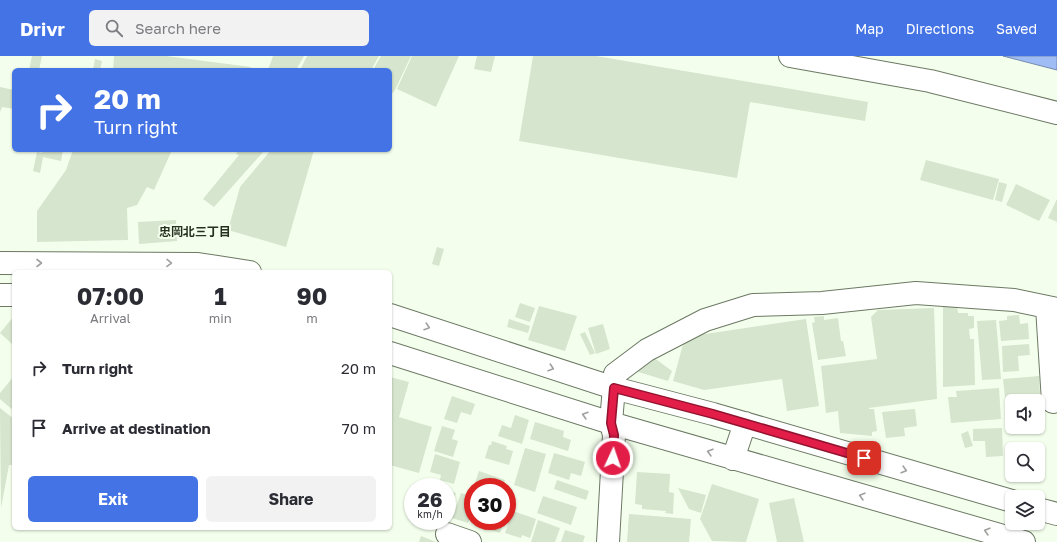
<!DOCTYPE html>
<html lang="en">
<head>
<meta charset="utf-8">
<style>
  body { margin:0; font-family:"Golos Text","Noto Sans JP",sans-serif; background:#f2f2f3; color:#2b2b33; height:100vh; display:flex; flex-direction:column; font-size:15px; white-space:nowrap }
  * { box-sizing:border-box; margin:0 }
  p { font-size:13px; color:#7c7c81 }
  .icon { flex:none; width:22px; height:22px; fill:none; stroke:currentColor; stroke-width:2; stroke-linecap:round; stroke-linejoin:round }
  .map { position:relative; flex:1; overflow:hidden }
  .panel { position:absolute; left:12px; top:214px; width:380px; height:260px; display:flex; flex-direction:column; background:#fff; border-radius:6px; box-shadow:0 1px 3px #0004 }
  .panel>* { flex:none }
  .guide { position:absolute; left:12px; top:12px; width:380px; height:84px; border-radius:6px; box-shadow:0 1px 3px #0004; background:#4373e5; color:#fff; overflow:hidden }
  .fabs { position:absolute; left:1005px; top:338px; display:grid; gap:8px }
  .fabs a { display:grid; place-items:center; width:40px; height:40px; border-radius:6px; background:#fff; box-shadow:0 1px 3px #0004; font-size:20px }
  .speed { position:absolute; left:404px; top:422px; display:flex; gap:8px; font-size:20px; font-weight:700; text-align:center }
  .speed>* { display:grid; place-content:center; width:52px; height:52px; border-radius:50%; background:#fff; box-shadow:0 1px 3px #0004; line-height:1 }
  .speed small { font-size:10px; font-weight:400 }
  .speed .limit { border:6px solid #d22; background:#fff; color:#111 }
  .pin { position:absolute; display:grid; place-items:center; width:34px; height:34px; color:#fff; margin:-17px; border-radius:8px; box-shadow:0 2px 6px #0006 }
  .me { position:absolute; width:44px; margin:-22px; rotate:3deg; stroke-linejoin:round; filter:drop-shadow(0 0 3px #0008) }
  .turn { display:flex; align-items:center; gap:14px; height:84px; padding:0 16px; font-size:18px }
  .turn .icon { width:52px; height:52px; stroke-width:2.5 }
  .turn b { display:block; font-size:28px; line-height:34px }
  .eta { display:flex; justify-content:space-evenly; align-items:center; height:68px; text-align:center }
  .eta b { font-size:24px; font-weight:700; line-height:28px }
  .cta { display:flex; gap:8px; margin-top:auto; padding:8px 16px }
  .cta a { flex:1; height:46px; border-radius:6px; background:#4373e5; color:#fff; font-size:16px; font-weight:700; line-height:46px; text-align:center }
  .cta a+a { background:#f2f2f3; color:#2b2b33 }
  ul { padding:0; list-style:none }
  li { display:flex; align-items:center; gap:12px; height:60px; padding:0 16px }
  li div { flex:1 }
  li b { display:block; font-size:15px }
  li em { font-style:normal }
  header { display:flex; align-items:center; gap:24px; box-sizing:border-box; height:56px; padding:0 20px; background:#4373e5; color:#fff }
  header strong { font-size:19px }
  nav { display:flex; gap:22px; margin-inline-start:auto; font-size:14px }
  .search { width:280px; height:36px; background:#f2f2f3; display:flex; align-items:center; gap:10px; box-sizing:border-box; padding:0 14px; border-radius:6px; color:#7c7c81; font-size:15px }
  .map>svg:first-child { display:block }
</style>
</head>
<body>
<header>
<strong>Drivr</strong>
<div class="search"><svg class="icon" aria-label="search" viewBox="0 0 24 24"><circle cx="10" cy="10" r="6"/><path d="M15 15l6 6"/></svg>Search here</div>
<nav><a>Map</a><a>Directions</a><a>Saved</a></nav>
</header>
<div class="map">
<svg width="1057" height="486" viewBox="0 0 1057 486">
  <rect width="100%" height="100%" fill="#f3ffec"/>
  <path fill="#9fbcf5" stroke="#748aaf" d="M1003 0H1057V14Z"/>
  <path fill="#d6e5cd" fill-rule="evenodd" d="M32 0H42L39 14H29Z
    M114 0H166L251 11 250 14H113Z
    M273 0H304L296 14H268Z
    M307 0H379L371 14H300Z
    M381 0H411L395 34 390 40V14H373Z
    M412 0H459L436 51 397 33Z
    M477 0H495L491 16 474 13Z
    M533 0H596L868 46 865 65 750 46 737 122 519 85Z
    M95 3 102 5 100 14H93Z
    M0 31 14 34V53L2 51 0 56Z
    M43 94H63L61 105 43 101 40 117 33 115 37 96 42 97Z
    M73 94H172L154 134 147 131 137 149 127 152 128 184 37 186V155L66 114Z
    M238 94H265L214 151 203 143 239 99 236 98Z
    M271 94H314L286 191 228 174 240 131Z
    M926 104 999 123 993 144 920 124Z
    M999 126 1007 128 1002 146 995 144Z
    M1016 128 1050 144 1039 165 1006 149Z
    M1057 143V166L1048 162Z
    M176 164 177 185 139 188 138 166Z
    M437 191 444 193 439 210 432 208Z
    M520 247 535 252 530 266 515 261Z
    M539 250 577 260 565 295 528 284Z
    M943 250H957L958 257H968V260H974V272L969 273 970 283H974L975 329 943 331Z
    M934 252 937 343 869 352V353H874L877 375 872 376V380L840 377 838 355 826 357 821 310 877 303 871 261 878 254Z
    M1019 259 1020 268 1028 267 1029 283 1001 285 999 265 1007 264V260Z
    M14 260V285L12 288 0 277Z
    M824 260V264L838 262 841 285H843L846 300 818 304 812 267 815 266 814 261Z
    M509 263 530 270 528 277 507 271Z
    M806 263 819 350 787 355 782 323 704 334 673 325 685 281Z
    M996 264 1001 323 982 324 977 265Z
    M603 268 610 293 596 298 588 272Z
    M585 276 595 297 590 299 580 278Z
    M1029 288 1030 299 1018 300 1019 315 1003 316 1002 290Z
    M653 301 672 315 668 325 635 315Z
    M14 320V355L0 343V337Z
    M1039 320 1042 376 1009 378 1003 323ZM1012 345H1038V371H1012Z
    M390 321 409 326 399 361 432 371 419 417 390 409Z
    M999 332 1001 363 951 367 948 341H957L956 335Z
    M452 340 475 348 471 359 461 356 457 367 444 363Z
    M0 352 14 363 12 388 14 389V409H9L1 452Z
    M915 353 917 370 904 372 905 380 886 382 882 356Z
    M515 359 529 364 522 388 498 380 502 369 511 372Z
    M535 366 564 375 563 381 571 384 568 395 530 383Z
    M442 370 455 374 452 383 458 385 453 401 434 395Z
    M1002 372 1003 400 986 401 985 385H973V373Z
    M968 375 973 390 965 392 961 378Z
    M492 385 507 390 506 393 513 395 509 409 485 402 489 389H491Z
    M525 392 546 398 535 436 514 429Z
    M554 397 585 406 581 420 571 417 569 424 548 417Z
    M435 398 460 406 454 428 440 424 441 419 430 416Z
    M479 415 505 424 503 431 474 430Z
    M637 416 670 418 669 436 674 437 673 458 665 457 666 455 642 453V449L635 448Z
    M557 424 589 435 586 444 554 433Z
    M712 428 759 443 746 486 712 485 700 463Z
    M678 432 706 439 701 457 689 453Z
    M447 434 456 437 447 463Z
    M461 437 473 441V459H471L468 467 452 462Z
    M543 440 577 451 571 469 537 457Z
    M794 442 804 486H777L769 447Z
    M513 455 536 463 530 482 522 479 521 482 505 477Z
    M629 458 691 463 689 486H627Z
    M538 464 560 472 555 486H531Z
    M480 465H504L500 477 479 470Z
    M565 474 585 480 583 486H561Z
    M421 480 436 486H419Z"/>
  <g fill="none" stroke-linecap="round" stroke-linejoin="round">
    <defs>
      <path id="street" d="M790 0 930 25 1057 57
        M0 207 198 208 250 216
        M0 239H14
        M1047 251 1053 346
        M390 259 614 332 713 358 1012 445
        M390 297 611 367 1024 486
        M733 403 745 367
        M1038 453 1057 458
        M447 478 470 486
        M608 486 614 379 611 367 615 318 647 294 705 264 753 249 822 247 916 237 1014 244 1057 253"/>
    </defs>
    <use href="#street" stroke="#6c7964" stroke-width="24"/>
    <use href="#street" stroke="#fff" stroke-width="22"/>
  </g>
  <defs><path id="oneway-chevron" d="M-2-3.5L2.5 0L-2 3.5" fill="none" stroke-width="1.6" stroke-linecap="round" stroke-linejoin="round"/></defs>
  <g stroke="#9fa19e">
    <use href="#oneway-chevron" transform="translate(39 207)"/>
    <use href="#oneway-chevron" transform="translate(169 207) rotate(1)"/>
    <use href="#oneway-chevron" transform="translate(427 271) rotate(18)"/>
    <use href="#oneway-chevron" transform="translate(551 312) rotate(18)"/>
    <use href="#oneway-chevron" transform="translate(585 359) rotate(-163)"/>
    <use href="#oneway-chevron" transform="translate(710 396) rotate(-164)"/>
    <use href="#oneway-chevron" transform="translate(904 414) rotate(16)"/>
    <use href="#oneway-chevron" transform="translate(862 440) rotate(-164)"/>
    <use href="#oneway-chevron" transform="translate(987 475) rotate(-164)"/>
  </g>
  <g fill="none" stroke-linecap="round" stroke-linejoin="round">
    <defs>
      <path id="route" d="M613 402 614 379 611 367 614 332 713 358 864 402"/>
    </defs>
    <use href="#route" stroke="#92132f" stroke-width="10"/>
    <use href="#route" stroke="#e11d48" stroke-width="7"/>
  </g>
  <g text-anchor="middle" dominant-baseline="central" stroke-width="4" stroke-linejoin="round" paint-order="stroke">
    <g font-size="12" font-weight="bold" fill="#25311e" stroke="#f3ffec">
      <text x="195" y="175">忠岡北三丁目</text>
    </g>
  </g>
</svg>
<div class="fabs">
<a><svg class="icon" aria-label="sound" viewBox="0 0 24 24"><path d="M4 9h4l5-4v14l-5-4H4zM17 9q2 3 0 6"/></svg></a>
<a><svg class="icon" aria-label="search" viewBox="0 0 24 24"><circle cx="10" cy="10" r="6"/><path d="M15 15l6 6"/></svg></a>
<a><svg class="icon" aria-label="layers" viewBox="0 0 24 24"><path d="M12 4l9 5-9 5-9-5zM3 14l9 5 9-5"/></svg></a>
</div>
<div class="speed"><div>26<small>km/h</small></div><div class="limit">30</div></div>
<div class="pin" style="left:864px;top:402px;background:#d93025"><svg class="icon" aria-label="arrive" viewBox="0 0 24 24"><path d="M6 21V4h12l-3 4 3 4H6"/></svg></div>
<svg class="me" style="left:613px;top:402px" viewBox="-20 -20 40 40"><circle r="17" fill="#e11d48" stroke="#fff" stroke-width="3"/><path d="M0-11L8 9 0 5-8 9z" fill="#fff"/></svg>
<div class="guide">
<div class="turn"><svg class="icon" aria-label="right" viewBox="0 0 24 24"><path d="M7 20v-9h11M14 6l5 5-5 5"/></svg><div><b>20 m</b>Turn right</div></div>
</div>
<section class="panel">
<div class="eta">
<div><b>07:00</b><p>Arrival</p></div>
<div><b>1</b><p>min</p></div>
<div><b>90</b><p>m</p></div>
</div>
<ul>
<li><svg class="icon" aria-label="right" viewBox="0 0 24 24"><path d="M7 20v-9h11M14 6l5 5-5 5"/></svg><div><b>Turn right</b></div><em>20 m</em></li>
<li><svg class="icon" aria-label="arrive" viewBox="0 0 24 24"><path d="M6 21V4h12l-3 4 3 4H6"/></svg><div><b>Arrive at destination</b></div><em>70 m</em></li>
</ul>
<div class="cta"><a>Exit</a><a>Share</a></div>
</section>
</div>
</body>
</html>
